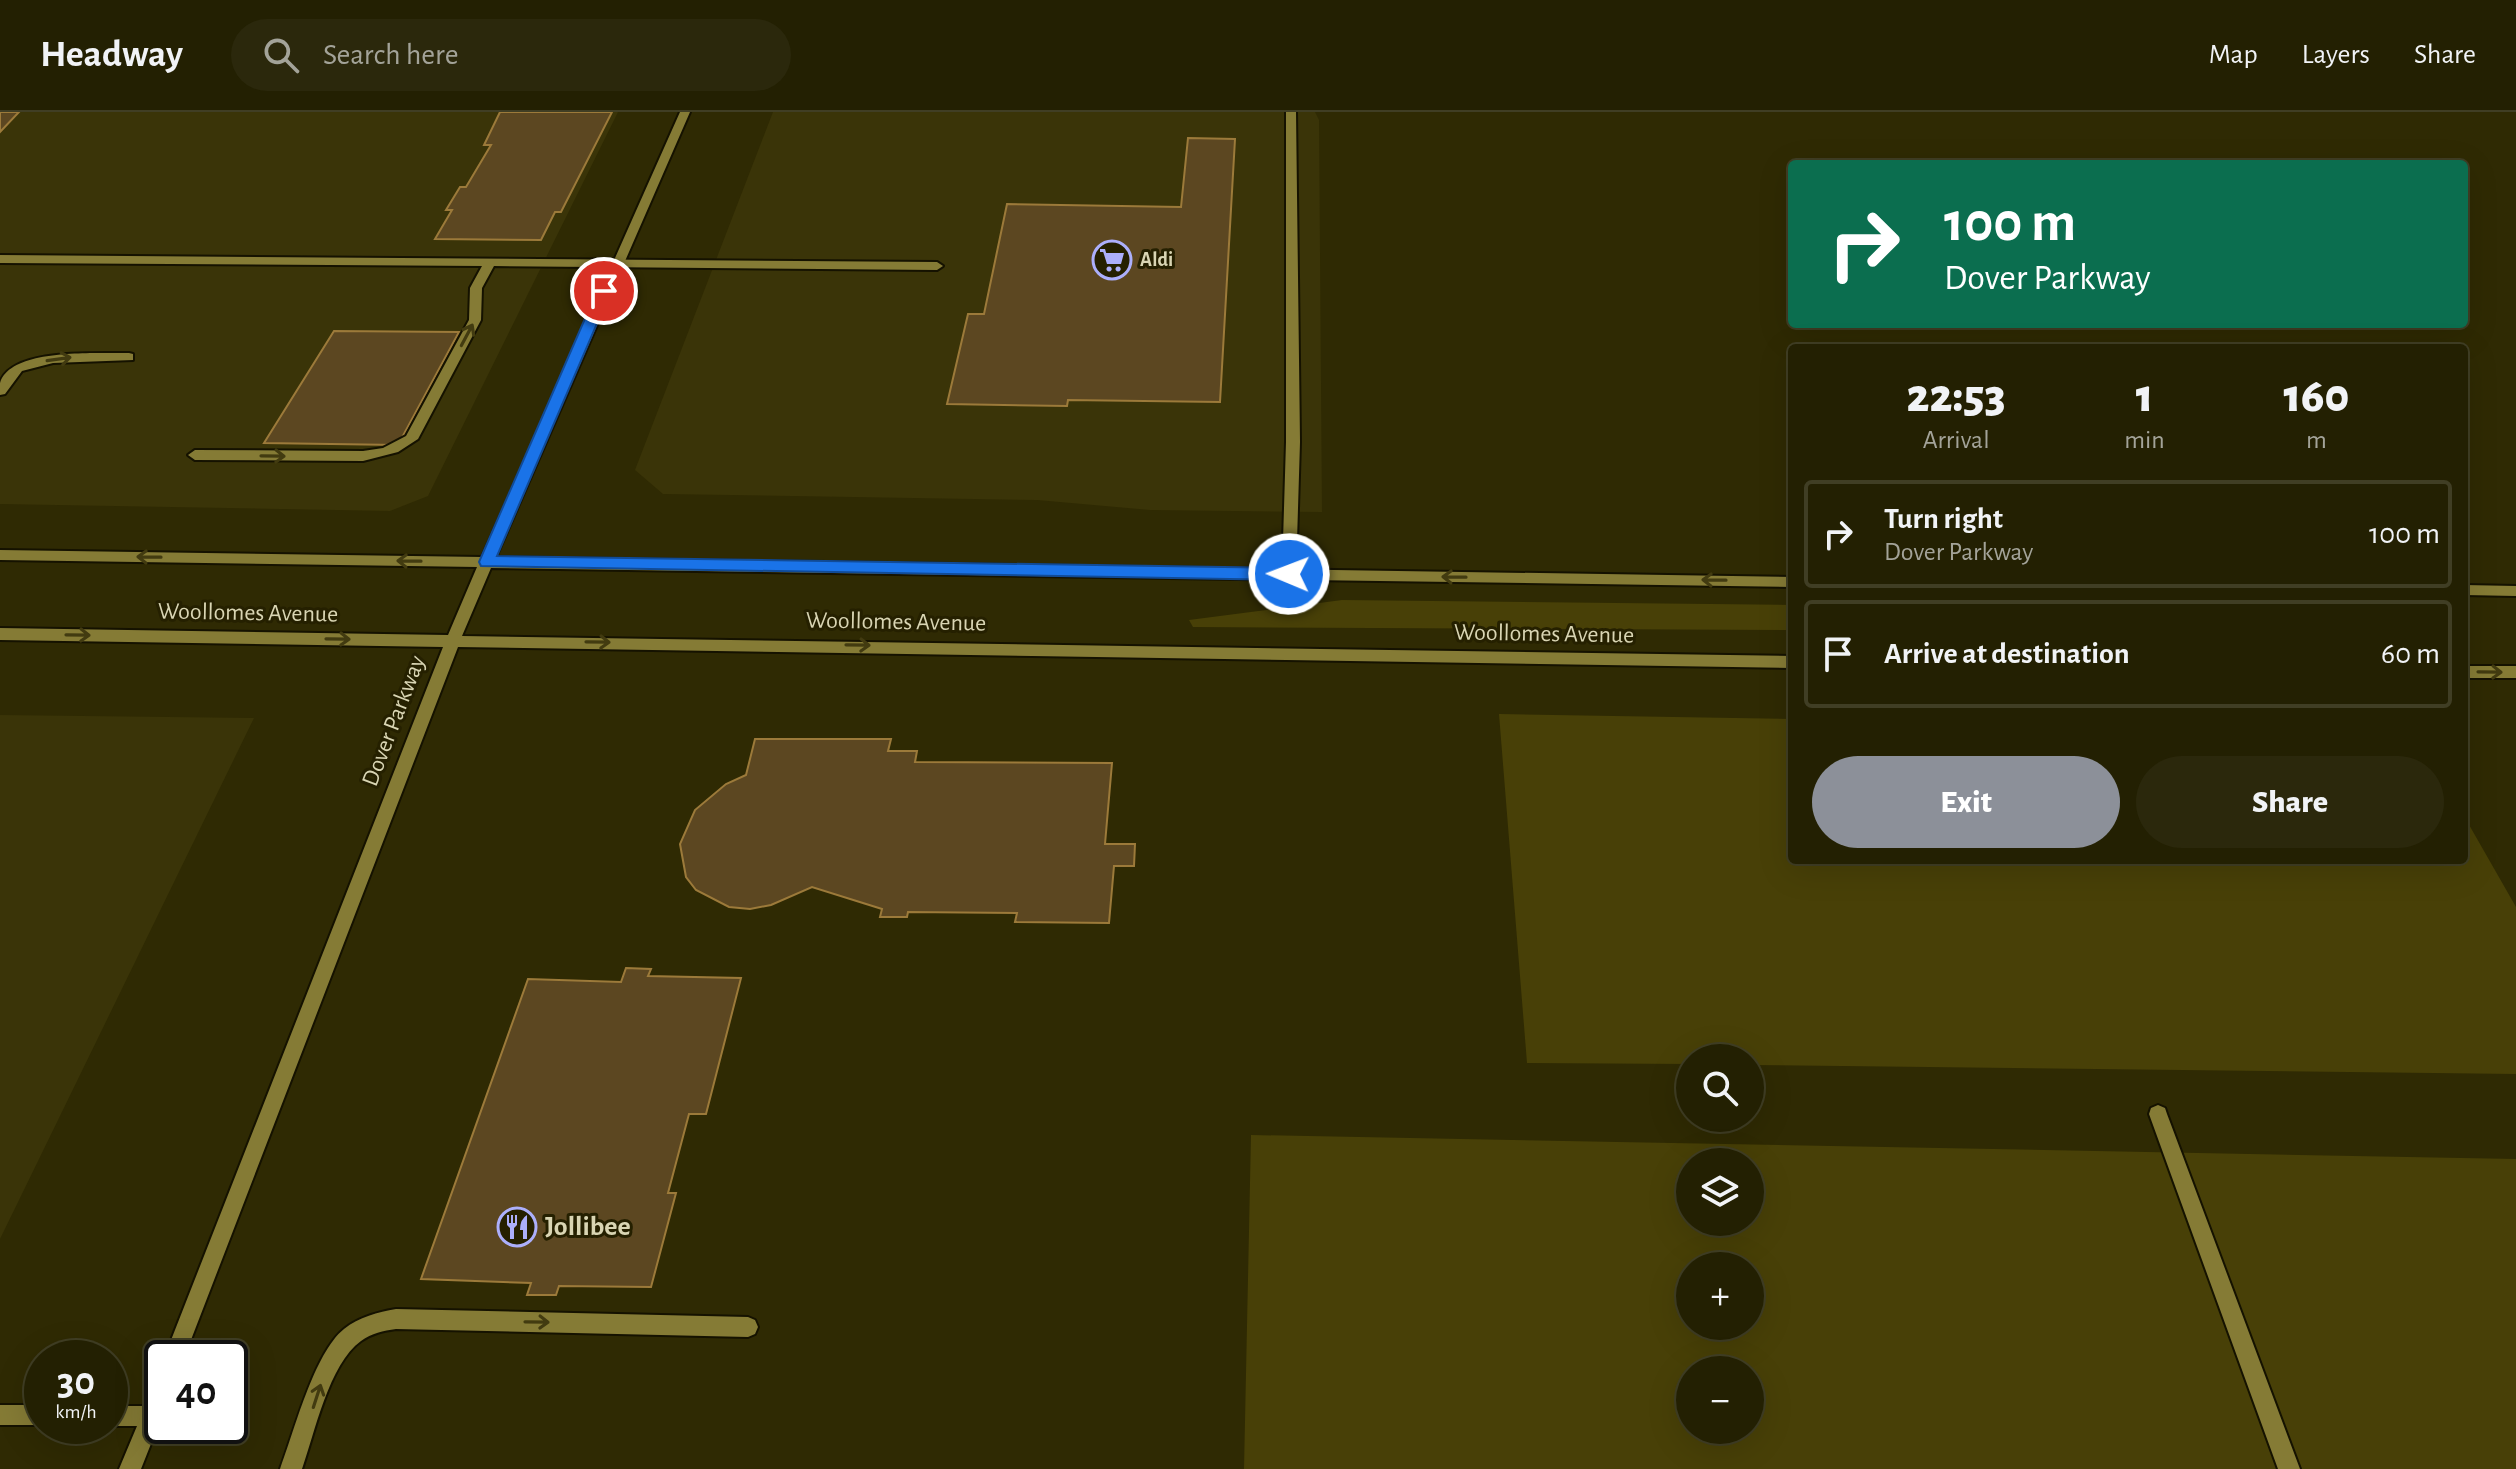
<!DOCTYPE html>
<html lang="en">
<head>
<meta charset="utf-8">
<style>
  body { margin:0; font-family:"Alegreya Sans",sans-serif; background:#2b280c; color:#f1f3f6; height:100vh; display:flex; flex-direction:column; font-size:30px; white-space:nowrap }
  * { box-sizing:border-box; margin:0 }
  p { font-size:26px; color:#a3a399 }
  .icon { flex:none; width:44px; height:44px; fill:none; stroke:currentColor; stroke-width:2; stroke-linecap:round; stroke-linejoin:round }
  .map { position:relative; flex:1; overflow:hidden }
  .sheet { position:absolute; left:1788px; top:232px; width:680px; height:520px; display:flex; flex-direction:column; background:#232002; border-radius:8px; box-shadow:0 8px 32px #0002,0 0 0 2px #403e24 }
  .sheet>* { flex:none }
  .top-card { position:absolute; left:1788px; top:48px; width:680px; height:168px; border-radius:8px; box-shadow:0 8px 32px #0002,0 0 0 2px #403e24; background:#0b6e4f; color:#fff; overflow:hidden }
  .controls { position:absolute; left:1676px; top:932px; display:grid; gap:16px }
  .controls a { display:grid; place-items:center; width:88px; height:88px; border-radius:50%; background:#232002; box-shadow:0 8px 32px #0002,0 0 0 2px #403e24; font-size:40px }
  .speed { position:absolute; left:24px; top:1228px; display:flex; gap:16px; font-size:40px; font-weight:700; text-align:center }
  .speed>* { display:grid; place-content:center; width:104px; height:104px; border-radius:50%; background:#232002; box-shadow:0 8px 32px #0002,0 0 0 2px #403e24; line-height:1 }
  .speed small { font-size:20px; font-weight:400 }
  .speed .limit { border:4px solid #111; border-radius:12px; background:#fff; color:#111 }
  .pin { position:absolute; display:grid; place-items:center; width:68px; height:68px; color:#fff; margin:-34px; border:4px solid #fff; border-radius:50%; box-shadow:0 2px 8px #0007 }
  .me { position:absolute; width:88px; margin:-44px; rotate:271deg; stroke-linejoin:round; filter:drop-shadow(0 0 6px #0008) }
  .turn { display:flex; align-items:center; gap:28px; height:168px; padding:0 24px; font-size:36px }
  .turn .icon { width:104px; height:104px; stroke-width:2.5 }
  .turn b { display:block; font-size:56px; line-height:68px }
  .eta { display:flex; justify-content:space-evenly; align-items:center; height:136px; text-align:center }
  .eta b { font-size:48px; font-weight:800; line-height:56px }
  .cta { display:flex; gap:16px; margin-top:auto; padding:16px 24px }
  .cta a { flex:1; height:92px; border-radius:48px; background:#8c9099; color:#fff; font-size:32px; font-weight:800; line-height:92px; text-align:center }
  .cta a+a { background:#2b280c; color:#f1f3f6 }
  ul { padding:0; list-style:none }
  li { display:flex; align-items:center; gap:24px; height:108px; margin:0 16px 12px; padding:0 8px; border:4px solid #403e24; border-radius:8px }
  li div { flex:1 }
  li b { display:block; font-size:30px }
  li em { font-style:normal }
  header { display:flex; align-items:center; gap:48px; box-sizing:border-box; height:112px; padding:0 40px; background:#232002; border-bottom:2px solid #403e24 }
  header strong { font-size:38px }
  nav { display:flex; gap:44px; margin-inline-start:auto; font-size:28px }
  .search { width:560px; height:72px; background:#2b280c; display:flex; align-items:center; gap:20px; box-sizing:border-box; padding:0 28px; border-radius:44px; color:#a3a399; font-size:30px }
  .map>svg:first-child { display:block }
</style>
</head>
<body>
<header>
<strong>Headway</strong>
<div class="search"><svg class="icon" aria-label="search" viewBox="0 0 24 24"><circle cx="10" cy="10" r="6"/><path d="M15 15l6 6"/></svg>Search here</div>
<nav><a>Map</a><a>Layers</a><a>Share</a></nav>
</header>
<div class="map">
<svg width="2516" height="1357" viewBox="0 0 2516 1357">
  <rect width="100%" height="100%" fill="#2f2a03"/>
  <path fill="#3a3408" d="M0 0H618L428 384 390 399 0 392Z
    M773 0H1315L1319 8 1322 400 1150 398 1037 388 663 382 635 358Z
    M0 603 254 606 0 1127Z"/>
  <path fill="#484007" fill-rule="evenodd" d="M1342 488 1792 493V518L1193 515 1189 508Z
    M1499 602 1792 607V748H2464V704L2516 795V962L1750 953V946H1690V952L1527 951Z
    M1251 1023 2516 1047V1357H1244ZM1690 1050H1750V1110H1690ZM1690 1154H1750V1214H1690ZM1690 1258H1750V1318H1690Z"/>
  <path fill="#5c4721" stroke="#9c7a3a" stroke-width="2" d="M0 0H19L0 20Z
    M500 0H612L561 100H555L541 128 435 127 452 98H446L460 75H466L491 33H484Z
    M1188 26 1235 27 1220 290 1068 288 1067 294 947 292 968 202H984L1007 92 1181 95Z
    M334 219 459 220 398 333 264 331Z
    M755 627H891L888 639H917L915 650 1112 651 1105 732H1135L1134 754H1114L1109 811 1015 810 1017 801 908 800 907 805H880L882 797 812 775 771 793 750 797 729 795 696 778 686 765 680 732 695 698 726 672 746 663Z
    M626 856 651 857 648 864 741 866 706 1002H689L668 1081H676L651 1175 559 1174 556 1183H527L531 1171 421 1167 528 867 621 870Z"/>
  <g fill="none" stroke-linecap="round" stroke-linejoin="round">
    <defs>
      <path id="service" d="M1286 0H1296L1300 330 1296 462 1289 467 1282 462 1286 330Z
        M0 143 937 150 943 154 937 158 494 154 482 176 481 208 418 327 398 340 363 349 195 348 188 343 195 338 363 339 383 336 406 324 469 208 470 176 482 154 0 151Z
        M129 241 133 242V248L53 251 22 259 5 282 0 283C0 279 0 275 0 271 11 235 99 242 129 241Z
        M2158 993 2165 996 2167 1002 2300 1357H2278L2149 1002 2151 996Z
        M396 1197 748 1205 755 1208 758 1215 755 1222 748 1225 396 1217C383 1219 372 1221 361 1229 329 1252 315 1320 302 1357H280C294 1320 314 1241 344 1217 359 1205 378 1200 396 1197Z
        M0 1293H42V1313H0Z
        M110 1294H152L159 1297 162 1305 159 1311 152 1314H110Z"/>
      <path id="tertiary" d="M680 0H690L496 445 1792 465V475L491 456 462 524 1792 544V556L458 535 184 1246H164L443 535 0 528V516L448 523 477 455 0 448V438L482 445Z
        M2464 473 2516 474V484L2464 483Z
        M2464 554H2516V566H2464Z
        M162 1268V1304L141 1357H119L155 1271Z"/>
    </defs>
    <use href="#service" stroke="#151200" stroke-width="4"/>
    <use href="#tertiary" stroke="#151200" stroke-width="4"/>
    <use href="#service" fill="#857b35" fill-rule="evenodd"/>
    <use href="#tertiary" fill="#857b35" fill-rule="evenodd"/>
  </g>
  <defs><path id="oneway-shaft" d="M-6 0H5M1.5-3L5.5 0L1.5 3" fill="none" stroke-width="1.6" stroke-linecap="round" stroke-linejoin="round" transform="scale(2)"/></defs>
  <g stroke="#423b10">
    <use href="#oneway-shaft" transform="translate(467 223) rotate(-62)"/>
    <use href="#oneway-shaft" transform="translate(59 247) rotate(-8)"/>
    <use href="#oneway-shaft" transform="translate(273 344) rotate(1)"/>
    <use href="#oneway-shaft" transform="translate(149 445) rotate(-179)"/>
    <use href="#oneway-shaft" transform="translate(409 449) rotate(-179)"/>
    <use href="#oneway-shaft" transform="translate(1454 465) rotate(-179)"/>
    <use href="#oneway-shaft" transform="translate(1714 468) rotate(-179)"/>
    <use href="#oneway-shaft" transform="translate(78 523) rotate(1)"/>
    <use href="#oneway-shaft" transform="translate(338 527) rotate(1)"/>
    <use href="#oneway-shaft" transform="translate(598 530) rotate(1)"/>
    <use href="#oneway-shaft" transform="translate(858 533) rotate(1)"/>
    <use href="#oneway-shaft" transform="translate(2490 560) rotate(1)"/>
    <use href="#oneway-shaft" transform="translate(537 1210) rotate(1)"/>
    <use href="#oneway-shaft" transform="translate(317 1284) rotate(-72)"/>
  </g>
  <path fill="#1a73e8" stroke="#114b97" stroke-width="2" d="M604 175 611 179 497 444 1289 456 1298 462 1289 468 481 454 479 450 597 179Z"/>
  <defs>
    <symbol id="supermarket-ring" viewBox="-11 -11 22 22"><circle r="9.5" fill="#252000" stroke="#acaffb" stroke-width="1.5"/><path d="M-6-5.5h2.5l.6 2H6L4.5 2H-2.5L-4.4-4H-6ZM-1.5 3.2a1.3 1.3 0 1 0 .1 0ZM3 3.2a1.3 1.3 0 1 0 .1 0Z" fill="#acaffb"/></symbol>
    <symbol id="restaurant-ring" viewBox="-11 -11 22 22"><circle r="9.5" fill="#252000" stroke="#acaffb" stroke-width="1.5"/><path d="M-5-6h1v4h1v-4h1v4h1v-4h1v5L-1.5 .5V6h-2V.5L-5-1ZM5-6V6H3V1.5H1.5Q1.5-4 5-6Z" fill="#acaffb"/></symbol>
  </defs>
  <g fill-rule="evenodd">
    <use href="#supermarket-ring" x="1090" y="126" width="44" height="44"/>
    <use href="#restaurant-ring" x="495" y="1093" width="44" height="44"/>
  </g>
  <g text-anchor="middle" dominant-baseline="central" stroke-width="6" stroke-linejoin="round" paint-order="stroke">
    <g font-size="20" font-weight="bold" fill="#d9d5b3" stroke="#252000" text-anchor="start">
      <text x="1140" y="148">Aldi</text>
    </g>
    <g font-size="24" fill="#d9d5b3" stroke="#252000">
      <text transform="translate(248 501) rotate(1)">Woollomes Avenue</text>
      <text transform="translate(896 510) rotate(1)">Woollomes Avenue</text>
      <text transform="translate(1544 522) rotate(1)">Woollomes Avenue</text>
      <text transform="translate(394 609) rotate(-69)">Dover Parkway</text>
    </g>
    <g font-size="28" font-weight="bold" fill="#d9d5b3" stroke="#252000" text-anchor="start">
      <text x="545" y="1115">Jollibee</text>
    </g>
  </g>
</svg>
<div class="controls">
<a><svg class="icon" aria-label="search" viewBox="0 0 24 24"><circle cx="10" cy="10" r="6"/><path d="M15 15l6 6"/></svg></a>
<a><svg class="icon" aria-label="layers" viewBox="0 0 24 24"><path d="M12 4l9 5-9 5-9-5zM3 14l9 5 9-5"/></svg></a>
<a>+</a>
<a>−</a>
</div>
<div class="speed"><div>30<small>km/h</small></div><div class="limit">40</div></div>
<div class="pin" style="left:604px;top:179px;background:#d93025"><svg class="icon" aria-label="arrive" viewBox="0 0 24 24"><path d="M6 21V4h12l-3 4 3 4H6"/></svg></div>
<svg class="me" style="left:1289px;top:462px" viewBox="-20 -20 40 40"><circle r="17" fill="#1a73e8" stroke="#fff" stroke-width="3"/><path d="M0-11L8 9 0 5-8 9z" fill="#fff"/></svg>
<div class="top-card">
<div class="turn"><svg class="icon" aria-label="right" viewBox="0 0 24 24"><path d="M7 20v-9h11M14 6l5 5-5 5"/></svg><div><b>100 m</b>Dover Parkway</div></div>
</div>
<section class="sheet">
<div class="eta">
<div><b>22:53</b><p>Arrival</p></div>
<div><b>1</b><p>min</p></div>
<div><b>160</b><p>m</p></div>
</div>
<ul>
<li><svg class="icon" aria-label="right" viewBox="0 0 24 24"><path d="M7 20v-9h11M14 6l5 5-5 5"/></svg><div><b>Turn right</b><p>Dover Parkway</p></div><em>100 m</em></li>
<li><svg class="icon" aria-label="arrive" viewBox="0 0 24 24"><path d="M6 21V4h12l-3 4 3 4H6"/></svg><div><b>Arrive at destination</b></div><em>60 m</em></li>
</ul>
<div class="cta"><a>Exit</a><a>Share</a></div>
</section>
</div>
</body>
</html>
